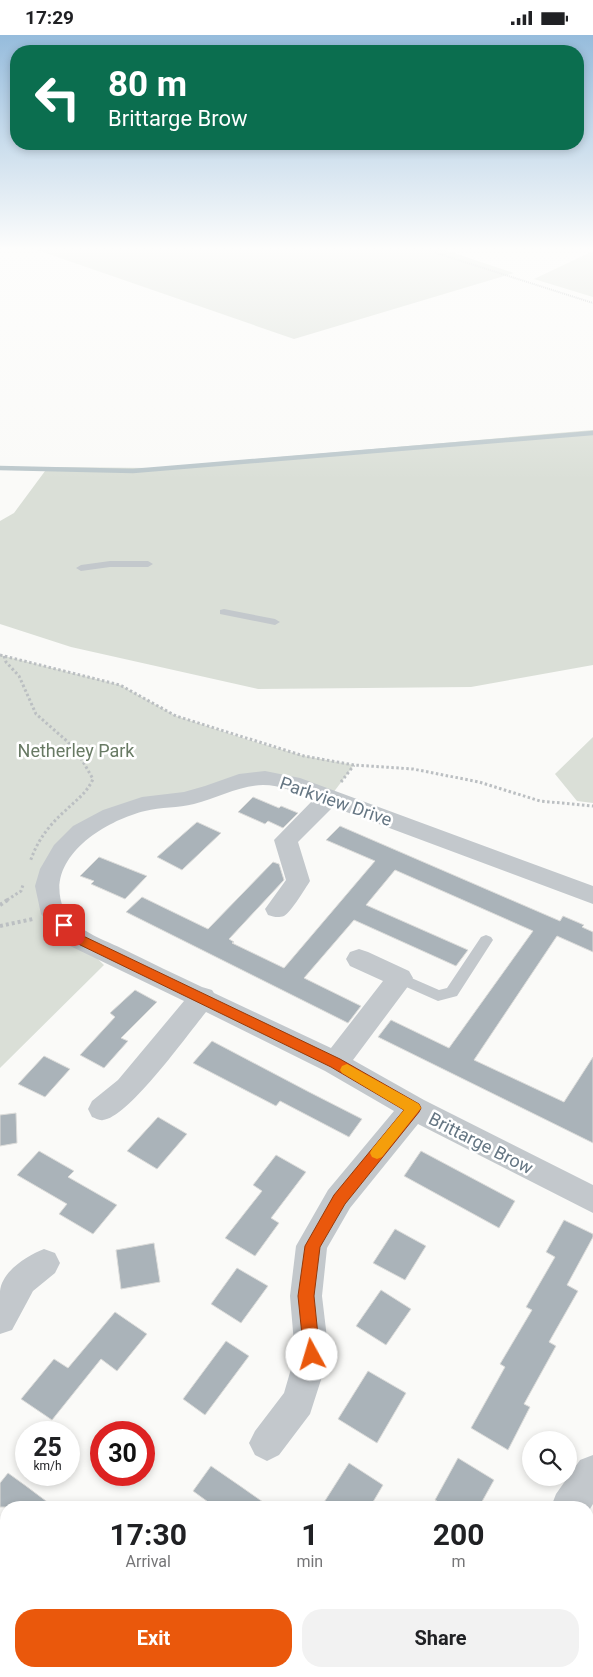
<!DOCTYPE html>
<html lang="en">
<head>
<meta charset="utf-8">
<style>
  body { margin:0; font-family:Roboto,sans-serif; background:#f2f2f2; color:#202124; height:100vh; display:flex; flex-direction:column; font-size:19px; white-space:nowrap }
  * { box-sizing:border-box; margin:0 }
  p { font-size:16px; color:#757577 }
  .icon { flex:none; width:28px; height:28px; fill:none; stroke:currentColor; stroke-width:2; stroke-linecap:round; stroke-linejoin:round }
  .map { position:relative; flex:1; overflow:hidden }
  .panel { position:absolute; left:0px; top:1466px; width:594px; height:176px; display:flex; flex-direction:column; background:#fff; border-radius:20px 20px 0 0; box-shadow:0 2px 8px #0003 }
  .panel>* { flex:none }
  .banner { position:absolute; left:10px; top:10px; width:574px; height:105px; border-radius:20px; box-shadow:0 2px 8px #0003; background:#0b6e4f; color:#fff; overflow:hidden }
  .controls { position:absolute; left:522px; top:1396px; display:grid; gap:10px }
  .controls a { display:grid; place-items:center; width:55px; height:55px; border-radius:50%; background:#fff; box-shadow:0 2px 8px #0003; font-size:25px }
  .speed { position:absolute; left:15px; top:1386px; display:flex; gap:10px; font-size:25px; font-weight:700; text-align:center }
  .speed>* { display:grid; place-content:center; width:65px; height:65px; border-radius:50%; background:#fff; box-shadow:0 2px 8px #0003; line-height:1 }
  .speed small { font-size:12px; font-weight:400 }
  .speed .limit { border:8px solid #d22; background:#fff; color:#111 }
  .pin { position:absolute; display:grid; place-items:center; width:42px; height:42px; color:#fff; margin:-21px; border-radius:10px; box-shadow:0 2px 8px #0006 }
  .me { position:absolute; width:55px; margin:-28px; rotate:354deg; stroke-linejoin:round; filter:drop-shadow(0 0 4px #0008) }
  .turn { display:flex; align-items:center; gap:18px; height:105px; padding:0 15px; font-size:22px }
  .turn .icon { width:65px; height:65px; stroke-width:2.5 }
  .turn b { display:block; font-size:35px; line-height:42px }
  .eta { display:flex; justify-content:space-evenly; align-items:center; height:85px; text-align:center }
  .eta b { font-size:30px; font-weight:700; line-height:35px }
  .action { display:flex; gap:10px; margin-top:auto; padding:10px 15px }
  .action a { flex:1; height:58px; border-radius:20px; background:#ea580c; color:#fff; font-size:20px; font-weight:700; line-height:58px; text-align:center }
  .action a+a { background:#f2f2f2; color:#202124 }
  .status { display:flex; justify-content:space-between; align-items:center; height:35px; padding:0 25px; background:#fff; direction:ltr }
  .status svg { height:14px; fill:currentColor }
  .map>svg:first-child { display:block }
</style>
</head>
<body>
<div class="status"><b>17:29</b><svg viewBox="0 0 49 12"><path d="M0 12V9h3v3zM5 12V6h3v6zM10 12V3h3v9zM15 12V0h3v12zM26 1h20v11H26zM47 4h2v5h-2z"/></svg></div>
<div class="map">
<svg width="593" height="1642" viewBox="0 0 593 1642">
  <rect width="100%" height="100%" fill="#fafaf8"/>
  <path fill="#dadfd7" d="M37 215H445L514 238 294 304Z
    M593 216V262L534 244Z
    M593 395V630L471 652 258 654 71 612 0 589V486L14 478 48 432 153 433Z
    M0 620 120 650 176 681 249 705 304 721 354 730 330 762 265 743 142 769 81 796 47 851 75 902 104 930 0 1033Z
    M593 702V768L577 766 555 739Z"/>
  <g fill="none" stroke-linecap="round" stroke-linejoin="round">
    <path stroke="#bbc7cb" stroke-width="4.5" d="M0 433 133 436 593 398"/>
  </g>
  <path fill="#aab3b9" stroke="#dcdcda" d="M253 762 279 773 281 771 298 778 283 793 268 786 265 789 238 777Z
    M197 787 221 798 182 835 157 822Z
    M340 791 560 886 563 881 584 890 582 892 593 897V917L557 901 474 1025 564 1067 593 1022V1108L378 1002 391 985 449 1013 533 896 395 835 366 870 468 915 456 931 354 885 304 943 361 971 348 988 126 877 142 862 208 894 273 827 279 829 284 845 229 904 234 907 232 908 284 933 375 826 326 805Z
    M99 822 147 841 125 864 91 849 94 846 80 841Z
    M135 955 157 967 121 1003 128 1006 104 1033 80 1020 115 982 110 978Z
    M212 1006 309 1057 362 1084 349 1102 280 1066 276 1071 193 1028Z
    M44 1021 70 1034 45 1062 18 1049Z
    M16 1078 17 1108 0 1111V1080Z
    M158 1082 187 1099 157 1134 127 1116Z
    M39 1116 74 1136 68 1142 117 1170 93 1199 59 1179 67 1169 17 1140Z
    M421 1116 515 1166 499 1193 404 1141Z
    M276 1120 306 1137 271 1183 279 1188 255 1221 225 1203 262 1156 253 1150Z
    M564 1185 593 1199V1202L567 1250 578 1256 549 1307 556 1311 524 1369 530 1372 508 1415 471 1393 505 1332 500 1329 532 1275 526 1272 555 1222 546 1217Z
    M395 1194 426 1211 405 1245 373 1228Z
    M154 1208 160 1247 121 1254 116 1215Z
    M237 1233 268 1251 241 1288 211 1269Z
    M381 1255 411 1274 386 1310 356 1291Z
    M115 1277 147 1299 117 1336 101 1324 52 1385 21 1364 54 1324 68 1333Z
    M226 1306 249 1321 205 1380 183 1364Z
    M368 1336 406 1358 377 1408 338 1384Z
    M458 1423 494 1445 479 1472H447L435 1465Z
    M349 1428 383 1450 370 1472H321Z
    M211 1431 243 1453 270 1472H215L193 1456Z
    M8 1438 26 1451 54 1472H0V1448Z"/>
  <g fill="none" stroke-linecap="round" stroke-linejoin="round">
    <path stroke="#bbbfc2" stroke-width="2" stroke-dasharray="1 1" stroke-linecap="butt" d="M427 215 593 268"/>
    <path stroke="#bbbfc2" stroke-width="3" stroke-dasharray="2.5 2.5" stroke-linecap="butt" d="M0 620 120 650 176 681 304 721 354 730 413 734 479 747 540 766 593 771
      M4 621 6 627 19 641 36 679 68 707 82 725 93 744C87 758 75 766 65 776 49 790 37 806 30 827
      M341 747 354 730
      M7 865 21 856 23 850"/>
    <path stroke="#bbbfc2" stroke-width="4" stroke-dasharray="3 3" stroke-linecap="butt" d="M0 870 9 864
      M0 891 33 884"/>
    <path fill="#c3c8cc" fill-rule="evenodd" d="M110 526H148L153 529 148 532H110L81 536 76 533 81 530Z
      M224 574 275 584 280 587 275 590 220 579V575Z
      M486 900 491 902 493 905 457 961 438 966 395 947 393 943 395 939 400 938 439 955 447 953 481 902Z"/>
    <path fill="#c3c8cc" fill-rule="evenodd" d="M265 736 300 743 593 851V869L333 772 298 807 310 846C305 854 291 877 284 881 278 883 274 882 268 880L265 874 286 845 274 805 314 764C298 758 280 750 263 750 239 751 217 763 194 769 178 773 161 772 145 776 104 786 42 824 64 875 67 881 79 893 86 896 97 903 111 908 123 914 150 927 176 940 202 952L212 955 214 958 331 1013 383 946 350 931 346 924 350 917 359 914 368 917 409 936 413 943 409 950 353 1025 424 1065 593 1150V1178L418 1089 350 1173 327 1213 322 1261 329 1320 310 1379 279 1420 267 1426 255 1420 249 1408 255 1396 284 1358 295 1320 290 1261 296 1211 328 1155 394 1076 325 1036 206 977C188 999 128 1083 103 1085 100 1086 95 1083 92 1082L88 1074 92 1066 118 1045 184 966 66 909 41 879 35 851 40 834 54 810 73 791 103 775 142 762 184 757 205 751 239 739Z
      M44 1214 55 1218 60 1228 55 1238 33 1256 12 1295 0 1299C0 1285 0 1270 0 1256 2 1236 28 1220 44 1214Z
      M593 1420V1469L588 1477V1472H551L556 1459 580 1425Z
      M0 1531 6 1534V1574L0 1571Z
      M87 1636H131L134 1642H90Z"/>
  </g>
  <linearGradient id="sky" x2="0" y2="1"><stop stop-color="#96bcdc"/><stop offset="0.48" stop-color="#fdfdfc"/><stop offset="1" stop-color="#fdfdfc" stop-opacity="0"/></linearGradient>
  <rect width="593" height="445" fill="url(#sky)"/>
  <path fill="#ea580c" stroke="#983908" d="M64 886 68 887 79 899 340 1024 419 1069 421 1073 419 1077 345 1169 320 1212 314 1261 320 1320 318 1326 312 1328 306 1326 304 1320 298 1261 305 1211 334 1160 404 1075 331 1032 70 905 58 890Z"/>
  <path fill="#f59e0b" d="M347 1029 419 1069 421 1073 382 1122 377 1124 372 1122 370 1118 372 1114 404 1075 342 1038 340 1035 342 1031Z"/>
  <g text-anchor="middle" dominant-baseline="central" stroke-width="5" stroke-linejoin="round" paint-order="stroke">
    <g font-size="18" fill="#687a64" stroke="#fff">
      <text x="76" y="715">Netherley Park</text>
    </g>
    <g font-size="18" fill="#657683" stroke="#fff">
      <text transform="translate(336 766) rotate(19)">Parkview Drive</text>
      <text transform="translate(481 1108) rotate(27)">Brittarge Brow</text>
    </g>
  </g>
</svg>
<div class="controls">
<a><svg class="icon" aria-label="search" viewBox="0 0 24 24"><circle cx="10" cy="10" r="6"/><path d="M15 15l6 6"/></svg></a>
</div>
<div class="speed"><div>25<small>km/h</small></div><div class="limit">30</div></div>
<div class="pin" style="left:64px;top:890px;background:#d93025"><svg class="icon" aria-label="arrive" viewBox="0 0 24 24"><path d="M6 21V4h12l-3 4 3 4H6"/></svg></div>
<svg class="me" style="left:312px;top:1320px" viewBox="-20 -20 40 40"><circle r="19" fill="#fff"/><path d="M0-13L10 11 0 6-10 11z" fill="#ea580c"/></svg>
<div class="banner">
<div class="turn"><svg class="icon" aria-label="left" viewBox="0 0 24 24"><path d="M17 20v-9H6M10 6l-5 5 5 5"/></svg><div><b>80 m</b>Brittarge Brow</div></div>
</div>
<section class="panel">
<div class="eta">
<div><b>17:30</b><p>Arrival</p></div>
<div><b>1</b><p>min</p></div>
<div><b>200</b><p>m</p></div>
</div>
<div class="action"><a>Exit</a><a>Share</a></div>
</section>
</div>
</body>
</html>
